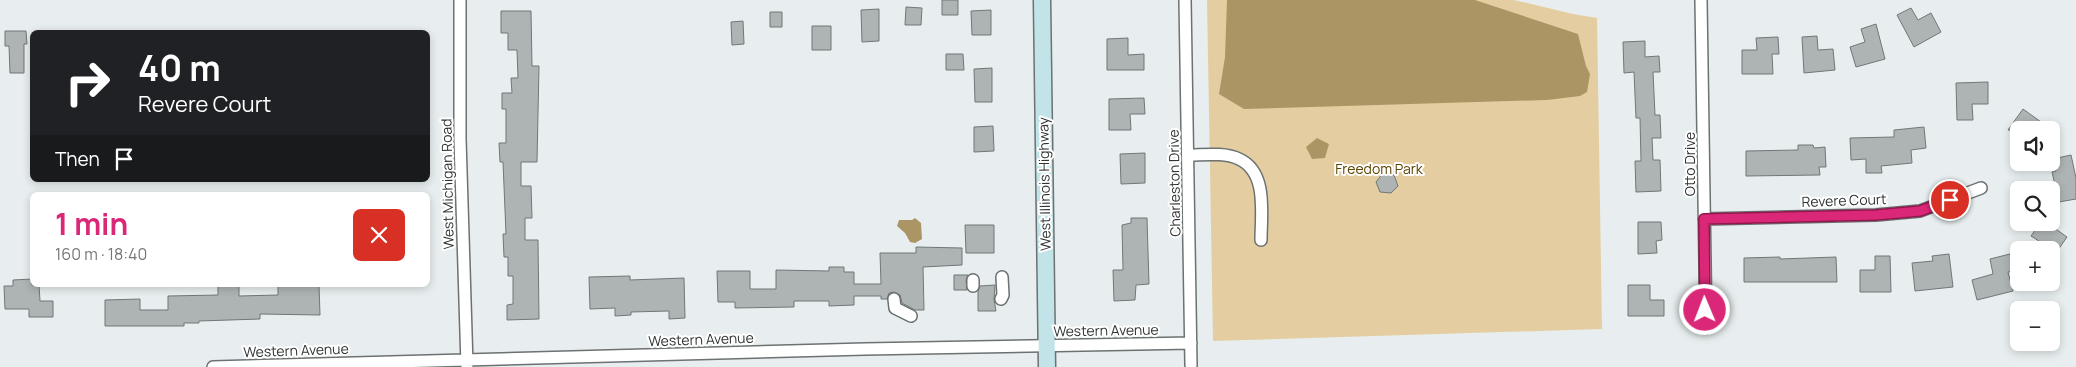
<!DOCTYPE html>
<html lang="en">
<head>
<meta charset="utf-8">
<style>
  body { margin:0; font-family:Manrope,sans-serif; background:#f2f2f2; color:#222; height:100vh; display:flex; flex-direction:column; font-size:19px; white-space:nowrap }
  * { box-sizing:border-box; margin:0 }
  p { font-size:16px; color:#767676 }
  .icon { flex:none; width:28px; height:28px; fill:none; stroke:currentColor; stroke-width:2; stroke-linecap:round; stroke-linejoin:round }
  .map { position:relative; flex:1; overflow:hidden }
  .sheet { position:absolute; left:30px; top:192px; width:400px; height:95px; display:flex; flex-direction:column; background:#fff; border-radius:8px; box-shadow:0 2px 8px #0003 }
  .sheet>* { flex:none }
  .banner { position:absolute; left:30px; top:30px; width:400px; height:152px; border-radius:8px; box-shadow:0 2px 8px #0003; background:#202124; color:#fff; overflow:hidden }
  .fabs { position:absolute; left:2010px; top:121px; display:grid; gap:10px }
  .fabs a { display:grid; place-items:center; width:50px; height:50px; border-radius:8px; background:#fff; box-shadow:0 2px 8px #0003; font-size:25px }
  .pin { position:absolute; display:grid; place-items:center; width:42px; height:42px; color:#fff; margin:-21px; border:2px solid #fff; border-radius:50%; box-shadow:0 1px 5px #0007 }
  .me { position:absolute; width:55px; margin:-28px; rotate:359deg; stroke-linejoin:round; filter:drop-shadow(0 0 4px #0008) }
  .turn { display:flex; align-items:center; gap:18px; height:105px; padding:0 25px; font-size:22px }
  .turn .icon { width:65px; height:65px; stroke-width:2.5 }
  .turn b { display:block; font-size:35px; line-height:42px }
  .then { display:flex; align-items:center; height:48px; padding:0 25px; background:#0003; gap:10px; font-size:19px }
  .round { display:grid; place-items:center; flex:none; width:52px; height:52px; border-radius:8px; background:#f2f2f2 }
  .summary { display:flex; align-items:center; justify-content:space-between; height:85px; padding:0 25px }
  h1 { font-size:30px; font-weight:700; line-height:38px; color:#db2777 }
  .map>svg:first-child { display:block }
</style>
</head>
<body>
<div class="map">
<svg width="2076" height="367" viewBox="0 0 2076 367">
  <rect width="100%" height="100%" fill="#e8eeef"/>
  <path fill="#e4cea1" d="M1207 0H1514L1573 14 1597 18 1602 329 1213 341Z"/>
  <path fill="#ac9565" d="M1227 0H1475L1578 34 1586 66 1590 74 1587 92 1580 96 1547 100 1244 109 1219 94 1225 57Z
    M1317 138 1329 144 1325 158 1312 159 1306 147Z
    M915 218 921 223 922 239 915 243 910 242 905 233 897 226 899 220H912Z"/>
  <path fill="#aeb3b4" stroke="#717676" d="M942 0H958V15H942Z
    M906 7 922 8 921 25H905Z
    M1911 8 1918 20 1931 13 1941 32 1914 47 1897 15Z
    M879 9V41L862 42 861 10Z
    M991 10V35H972L971 11Z
    M501 11H531L532 66H539L537 162H521V186H531L532 218H525V240H538L539 319 507 320V305L513 304V276H508V257H504L503 234H506L503 162H500L499 143H506V109H502V93H512L511 78H518L517 50H508V33H501Z
    M770 12H782V27H770Z
    M743 21 744 44 732 45 731 22Z
    M1876 24 1885 59 1856 67 1850 47 1865 42 1861 29Z
    M812 26H831V50H812Z
    M5 31H26L27 44H24V73H10L9 46H5Z
    M1817 36 1818 50 1833 49 1835 70 1804 73 1802 37Z
    M1778 37 1779 54H1772L1773 74H1742V50H1757L1756 38Z
    M1128 38V55L1144 54V70H1107V39Z
    M1645 41V57L1659 56 1660 72H1653L1655 115H1660L1661 138H1652L1653 160H1660L1661 191 1636 192 1635 161H1641L1640 118H1636L1634 72 1624 73 1623 42Z
    M946 54H963L964 70H946Z
    M992 68V102H975L974 69Z
    M1988 82V104H1972L1973 120H1957L1956 83Z
    M1144 98 1145 114H1130L1131 130H1109V99Z
    M2023 109 2052 130H2008Z
    M993 126 994 151 974 152V127Z
    M1924 127 1926 148 1911 150 1912 163 1881 166 1882 173H1866V159L1851 160 1850 138 1894 137V130Z
    M1798 145H1813L1814 148 1825 147 1826 167H1819L1820 175 1746 176V151L1798 150Z
    M1145 153V183L1121 184 1120 154Z
    M2071 155 2076 178V199L2059 202 2052 172 2056 171 2053 159Z
    M1383 173 1394 175 1398 186 1391 193 1380 192 1376 182Z
    M1131 218H1147L1149 284 1136 285 1135 300 1114 301 1113 270H1123L1122 225 1131 223Z
    M1638 222H1661L1662 240 1656 241 1657 253 1638 254Z
    M2041 222H2046L2067 237 2058 250H2033L2039 241 2031 236Z
    M965 225H994V253H966Z
    M916 247 962 248V265L923 267 924 310H915L902 303 900 295 894 292 889 293 887 299H881V296H854V305L829 306V301H794V307L735 308V302H718L717 271H750V289H776V270L829 271V267H844V272H854V284H881L880 253H916Z
    M1949 254 1953 287 1915 291 1912 263 1933 261 1932 256Z
    M2010 254 2014 271 2008 272 2013 291 1977 300 1972 280 1993 274 1990 259Z
    M1875 256H1890L1891 292H1860V270H1875Z
    M1780 257V259L1836 257 1837 282H1744V258Z
    M954 275H968L966 280 967 290H954Z
    M630 276V280L684 278 685 318 669 319V311L631 312V315L615 316V308L590 309 589 277Z
    M32 279V285H39L40 301H53V317H29V309H5L4 286H13V280Z
    M218 285H239V296L278 295V285H319L320 315 260 314V319L199 321V323H184V326H105V300L140 299V310H168V296L218 295Z
    M995 285 994 299 996 311H978V291L980 286Z
    M1628 285H1650V300H1664V316H1628Z"/>
  <g fill="none" stroke-linecap="round" stroke-linejoin="round">
    <defs>
      <path id="street" d="M460 0V139L467 365
        M1185 0 1191 365
        M1701 0 1706 328
        M1188 155C1203 155 1224 152 1239 159 1268 172 1261 214 1261 240
        M1704 219 1876 215 1920 211 1981 188
        M973 280V286
        M894 299 895 308 911 316
        M1001 299 1003 295 1002 277
        M213 367 865 349 1191 343"/>
      <path id="secondary" d="M1042 0 1047 367"/>
    </defs>
    <use href="#street" stroke="#6c7171" stroke-width="14"/>
    <use href="#secondary" stroke="#6c7171" stroke-width="19"/>
    <use href="#street" stroke="#fff" stroke-width="11"/>
    <use href="#secondary" stroke="#c2e4e8" stroke-width="16"/>
  </g>
  <g fill="none" stroke-linecap="round" stroke-linejoin="round">
    <defs>
      <path id="route" d="M1705 310 1704 219 1876 215 1920 211 1950 200"/>
    </defs>
    <use href="#route" stroke="#8e194d" stroke-width="12"/>
    <use href="#route" stroke="#db2777" stroke-width="9"/>
  </g>
  <g text-anchor="middle" dominant-baseline="central" stroke-width="4" stroke-linejoin="round" paint-order="stroke">
    <g font-size="14" fill="#323434" stroke="#fff">
      <text transform="translate(1689 164) rotate(-90)">Otto Drive</text>
      <text transform="translate(1174 183) rotate(-91)">Charleston Drive</text>
      <text transform="translate(447 184) rotate(-91)">West Michigan Road</text>
      <text transform="translate(1044 184) rotate(-91)">West Illinois Highway</text>
      <text transform="translate(1844 200) rotate(-2)">Revere Court</text>
      <text transform="translate(1106 330) rotate(-1)">Western Avenue</text>
      <text transform="translate(701 339) rotate(-2)">Western Avenue</text>
      <text transform="translate(296 350) rotate(-2)">Western Avenue</text>
    </g>
    <g font-size="14" fill="#5b4302" stroke="#fff">
      <text x="1379" y="168">Freedom Park</text>
    </g>
  </g>
</svg>
<div class="fabs">
<a><svg class="icon" aria-label="sound" viewBox="0 0 24 24"><path d="M4 9h4l5-4v14l-5-4H4zM17 9q2 3 0 6"/></svg></a>
<a><svg class="icon" aria-label="search" viewBox="0 0 24 24"><circle cx="10" cy="10" r="6"/><path d="M15 15l6 6"/></svg></a>
<a>+</a>
<a>−</a>
</div>
<div class="pin" style="left:1950px;top:200px;background:#d93025"><svg class="icon" aria-label="arrive" viewBox="0 0 24 24"><path d="M6 21V4h12l-3 4 3 4H6"/></svg></div>
<svg class="me" style="left:1705px;top:310px" viewBox="-20 -20 40 40"><circle r="17" fill="#db2777" stroke="#fff" stroke-width="3"/><path d="M0-11L8 9 0 5-8 9z" fill="#fff"/></svg>
<div class="banner">
<div class="turn"><svg class="icon" aria-label="right" viewBox="0 0 24 24"><path d="M7 20v-9h11M14 6l5 5-5 5"/></svg><div><b>40 m</b>Revere Court</div></div>
<div class="then">Then<svg class="icon" aria-label="arrive" viewBox="0 0 24 24"><path d="M6 21V4h12l-3 4 3 4H6"/></svg></div>
</div>
<section class="sheet">
<div class="summary"><div><h1>1 min</h1><p>160 m · 18:40</p></div><a class="round" style="background:#d93025;color:#fff"><svg class="icon" aria-label="close" viewBox="0 0 24 24"><path d="M6 6l12 12M18 6L6 18"/></svg></a></div>
</section>
</div>
</body>
</html>
